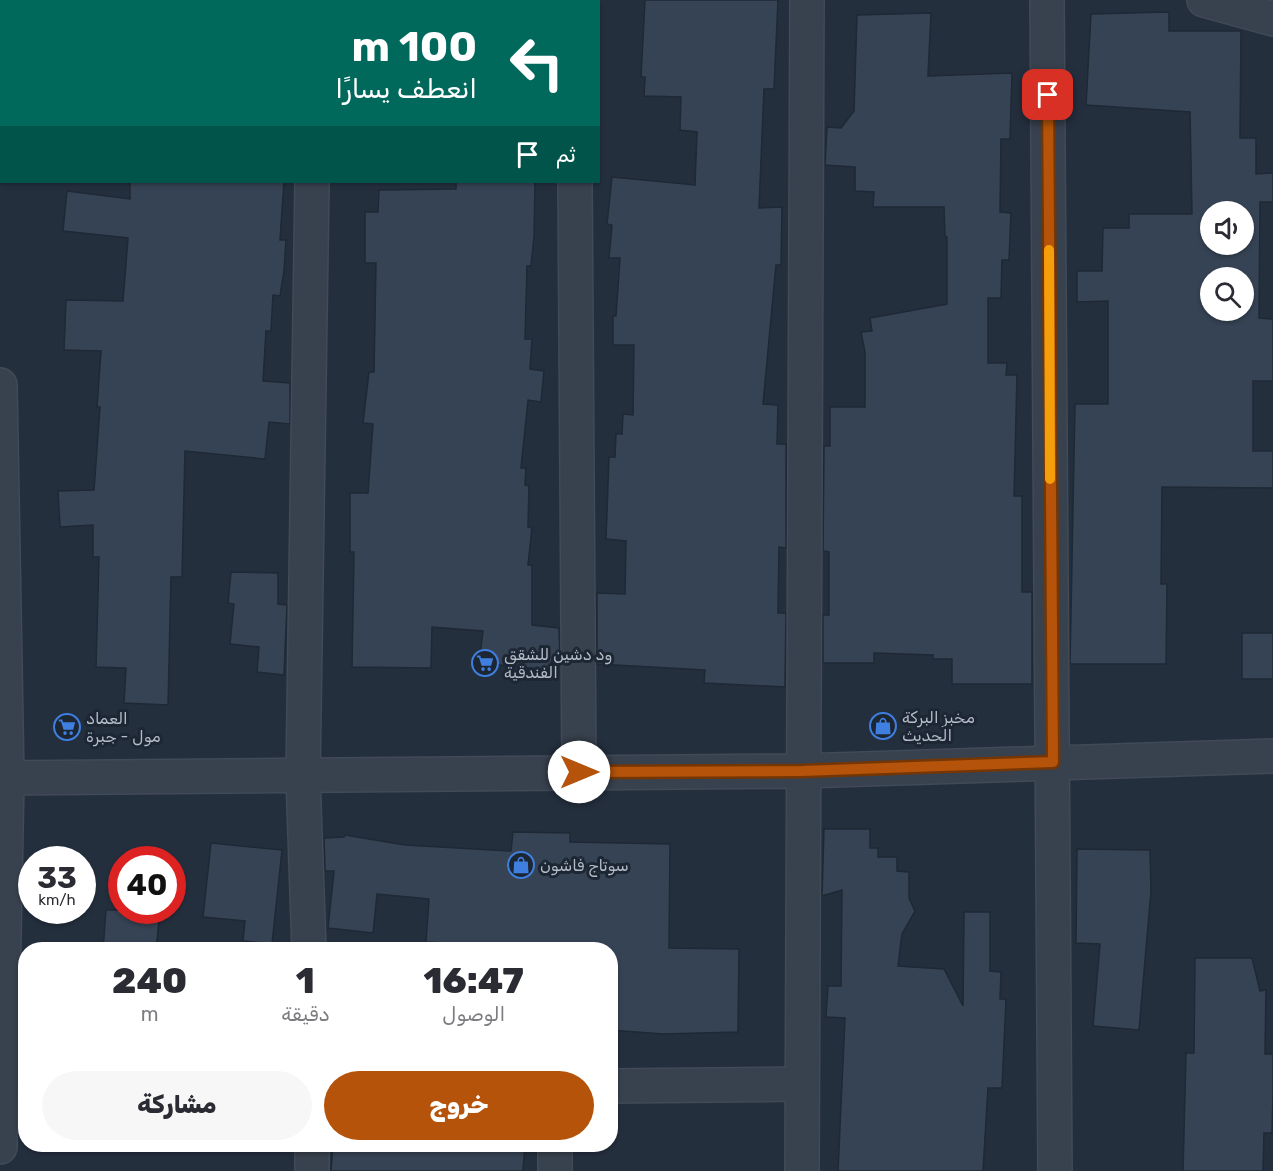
<!DOCTYPE html>
<html lang="ar">
<head>
<meta charset="utf-8">
<style>
  body { margin:0; font-family:Rubik,"Noto Naskh Arabic",sans-serif; background:#f7f7f7; color:#2b2b33; direction:rtl; height:100vh; display:flex; flex-direction:column; font-size:22px; white-space:nowrap }
  * { box-sizing:border-box; margin:0 }
  p { font-size:20px; color:#7c7c81 }
  .icon { flex:none; width:33px; height:33px; fill:none; stroke:currentColor; stroke-width:2; stroke-linecap:round; stroke-linejoin:round }
  .map { position:relative; flex:1; overflow:hidden; direction:ltr }
  .drawer { position:absolute; left:18px; top:942px; width:600px; height:210px; display:flex; flex-direction:column; background:#fff; border-radius:24px; box-shadow:0 2px 4px #0004; direction:rtl }
  .drawer>* { flex:none }
  .banner { position:absolute; left:0px; top:0px; width:600px; height:183px; box-shadow:0 2px 4px #0004; direction:rtl; background:#00695c; color:#fff; overflow:hidden }
  .tools { position:absolute; left:1200px; top:201px; display:grid; gap:12px }
  .tools a { display:grid; place-items:center; width:54px; height:54px; border-radius:50%; background:#fff; box-shadow:0 2px 4px #0004; font-size:30px }
  .speed { position:absolute; left:18px; top:846px; display:flex; gap:12px; font-size:30px; font-weight:700; text-align:center }
  .speed>* { display:grid; place-content:center; width:78px; height:78px; border-radius:50%; background:#fff; box-shadow:0 2px 4px #0004; line-height:1 }
  .speed small { font-size:15px; font-weight:400 }
  .speed .limit { border:9px solid #d22; background:#fff; color:#111 }
  .pin { position:absolute; display:grid; place-items:center; width:51px; height:51px; color:#fff; margin:-26px; border-radius:12px; box-shadow:0 3px 9px #0006 }
  .me { position:absolute; width:66px; margin:-33px; rotate:90deg; stroke-linejoin:round; filter:drop-shadow(0 0 4px #0008) }
  .turn { display:flex; align-items:center; gap:21px; height:126px; padding:0 24px; font-size:27px }
  .turn .icon { width:78px; height:78px; stroke-width:2.5 }
  .turn b { display:block; font-size:42px; line-height:51px }
  .then { display:flex; align-items:center; height:57px; padding:0 24px; background:#0003; gap:12px; font-size:22px }
  .eta { display:flex; justify-content:space-evenly; align-items:center; height:102px; text-align:center }
  .eta b { font-size:36px; font-weight:800; line-height:42px }
  .button { display:flex; gap:12px; margin-top:auto; padding:12px 24px }
  .button a { flex:1; height:69px; border-radius:36px; background:#b45309; color:#fff; font-size:24px; font-weight:800; line-height:69px; text-align:center }
  .button a+a { background:#f7f7f7; color:#2b2b33 }
  .map>svg:first-child { display:block }
</style>
</head>
<body>
<div class="map">
<svg width="1273" height="1171" viewBox="0 0 1273 1171">
  <rect width="100%" height="100%" fill="#242f3e"/>
  <path fill="#364354" stroke="#1f2835" stroke-width="1.5" fill-rule="evenodd" d="M645 0H778L774 89H764L759 208 782 207 781 265H776L763 404 778 405 777 444H786V548L779 547 778 613H786L785 687 704 683 705 670 597 664V593L625 594 626 541 606 539 609 457H615L616 434H622L623 414 633 415 634 345H613V316H616L620 258H609L612 225 607 224 612 177 695 185 697 132 680 130 681 97 644 96 645 77H641Z
    M1169 12V31H1241L1240 138H1256V174L1273 173V202H1260L1259 318 1273 319V381H1253V451H1273V488L1162 487 1161 584H1167L1166 664H1070L1075 404H1108V301L1077 302V271H1102L1103 228H1129V214H1192L1190 112 1086 105 1091 14ZM1210 212H1244V244H1210ZM1210 278H1244V310H1210Z
    M931 13 928 76 1012 73 1010 139H1001L1000 212 1011 213 1009 260H1002L1001 298H988V363H1007L1006 375H1017L1014 496H1022V592H1032V684H952V659H933V655L874 653V663H823V615H829V552L823 551 824 446H830V407H865V352L861 332 872 331 870 318 947 304V237L945 236 944 207H873L874 192 855 191V167L825 165 827 127 841 128 854 111 857 15Z
    M130 182H284L280 240H286L284 271 280 296 273 295 271 331H266L263 381 290 383V424L269 422 265 459 185 451 182 577H171L168 705 124 703 126 668 96 667 99 557H93V525L60 527 58 491 94 490 100 407H97L101 351 64 350 66 300 123 301 128 238 63 231 67 191 130 199Z
    M456 182H535L534 237 531 266H527L525 339H532L530 369 544 371 541 402 528 400 521 468H526L525 485 529 486 528 527 532 528 528 565H532V625L559 628 560 662H551V670L479 663 483 631 432 627 431 668 352 667 354 552H350V493H368L373 424 363 423 369 372H374L376 263H365V212H378L379 190 456 189Z
    M231 572 278 573V604L287 605 284 675 257 672 259 647 230 644 234 604 228 603Z
    M1242 633H1273V679H1242Z
    M824 829H870V848H878V857H897V871L909 872V898L915 911 902 934 898 966 944 969 963 1006 964 912H990V971L1001 972 1000 999H1006L1002 1088H988L983 1171H838L845 1018 826 1017 828 986H841L842 890 822 896Z
    M513 832 570 833V842L670 844 669 948 739 949 738 1032 663 1034 610 1030V950H470L471 945 426 942 429 899 377 894 373 933 328 928 334 871H325L324 838 344 837 345 835 405 845 511 851Z
    M211 843 282 850 272 944 243 941 245 921 203 917Z
    M1077 849 1150 850 1151 891 1139 1030 1093 1026 1100 944 1076 943Z
    M106 910H160L156 950H103Z
    M1195 958H1252L1260 991 1266 990 1265 1054H1273V1095L1272 1133H1264L1263 1171H1183L1186 1053H1194Z
    M333 1144H525L523 1171H331Z"/>
  <g fill="none" stroke-linecap="round" stroke-linejoin="round">
    <defs>
      <path id="minor" d="M574 0V2
        M1047 0 1055 1171
        M1204 0 1273 19
        M314 2V0
        M575 182 579 772
        M0 385 7 778 0 1147
        M0 778 802 771 1273 756
        M309 950 303 776 312 182
        M610 1086 801 1084
        M555 1144V1171
        M312 1171V1144
        M802 1171 807 0"/>
    </defs>
    <use href="#minor" stroke="#414a57" stroke-width="36"/>
    <use href="#minor" stroke="#38414e" stroke-width="33"/>
  </g>
  <g fill="none" stroke-linecap="round" stroke-linejoin="round">
    <defs>
      <path id="route" d="M579 772 802 771 1053 762 1048 95"/>
    </defs>
    <use href="#route" stroke="#753606" stroke-width="15"/>
    <use href="#route" stroke="#b45309" stroke-width="10"/>
    <path stroke="#f59e0b" stroke-width="10" d="M1049 250 1050 479"/>
  </g>
  <defs>
    <symbol id="supermarket-ring" viewBox="-11 -11 22 22"><circle r="9.5" fill="#1d2633" stroke="#3f7fe0" stroke-width="1.5"/><path d="M-6-5.5h2.5l.6 2H6L4.5 2H-2.5L-4.4-4H-6ZM-1.5 3.2a1.3 1.3 0 1 0 .1 0ZM3 3.2a1.3 1.3 0 1 0 .1 0Z" fill="#3f7fe0"/></symbol>
    <symbol id="shop-ring" viewBox="-11 -11 22 22"><circle r="9.5" fill="#1d2633" stroke="#3f7fe0" stroke-width="1.5"/><path d="M-5-2.5h2.3a2.7 3.5 0 0 1 5.4 0H5L5.5 6h-11ZM-1.5-2.5h3a1.5 2.3 0 0 0-3 0Z" fill="#3f7fe0"/></symbol>
  </defs>
  <g fill-rule="evenodd">
    <use href="#supermarket-ring" x="470" y="648" width="30" height="30"/>
    <use href="#shop-ring" x="868" y="711" width="30" height="30"/>
    <use href="#supermarket-ring" x="52" y="712" width="30" height="30"/>
    <use href="#shop-ring" x="506" y="850" width="30" height="30"/>
  </g>
  <g text-anchor="middle" dominant-baseline="central" stroke-width="6" stroke-linejoin="round" paint-order="stroke">
    <g font-size="16" fill="#b4bcc9" stroke="#1d2633" text-anchor="start">
      <text x="504" y="654">ود دشين للشقق<tspan x="504" dy="18">الفندقية</tspan></text>
      <text x="902" y="717">مخبز البركة<tspan x="902" dy="18">الحديث</tspan></text>
      <text x="86" y="718">العماد<tspan x="86" dy="18">مول - جبرة</tspan></text>
      <text x="540" y="865">سوتاج فاشون</text>
    </g>
  </g>
</svg>
<div class="tools">
<a><svg class="icon" aria-label="sound" viewBox="0 0 24 24"><path d="M4 9h4l5-4v14l-5-4H4zM17 9q2 3 0 6"/></svg></a>
<a><svg class="icon" aria-label="search" viewBox="0 0 24 24"><circle cx="10" cy="10" r="6"/><path d="M15 15l6 6"/></svg></a>
</div>
<div class="speed"><div>33<small>km/h</small></div><div class="limit">40</div></div>
<div class="pin" style="left:1048px;top:95px;background:#d93025"><svg class="icon" aria-label="arrive" viewBox="0 0 24 24"><path d="M6 21V4h12l-3 4 3 4H6"/></svg></div>
<svg class="me" style="left:579px;top:772px" viewBox="-20 -20 40 40"><circle r="19" fill="#fff"/><path d="M0-13L10 11 0 6-10 11z" fill="#b45309"/></svg>
<div class="banner">
<div class="turn"><svg class="icon" aria-label="left" viewBox="0 0 24 24"><path d="M17 20v-9H6M10 6l-5 5 5 5"/></svg><div><b>100 m</b>انعطف يسارًا</div></div>
<div class="then">ثم<svg class="icon" aria-label="arrive" viewBox="0 0 24 24"><path d="M6 21V4h12l-3 4 3 4H6"/></svg></div>
</div>
<section class="drawer">
<div class="eta">
<div><b>16:47</b><p>الوصول</p></div>
<div><b>1</b><p>دقيقة</p></div>
<div><b>240</b><p>m</p></div>
</div>
<div class="button"><a>خروج</a><a>مشاركة</a></div>
</section>
</div>
</body>
</html>
